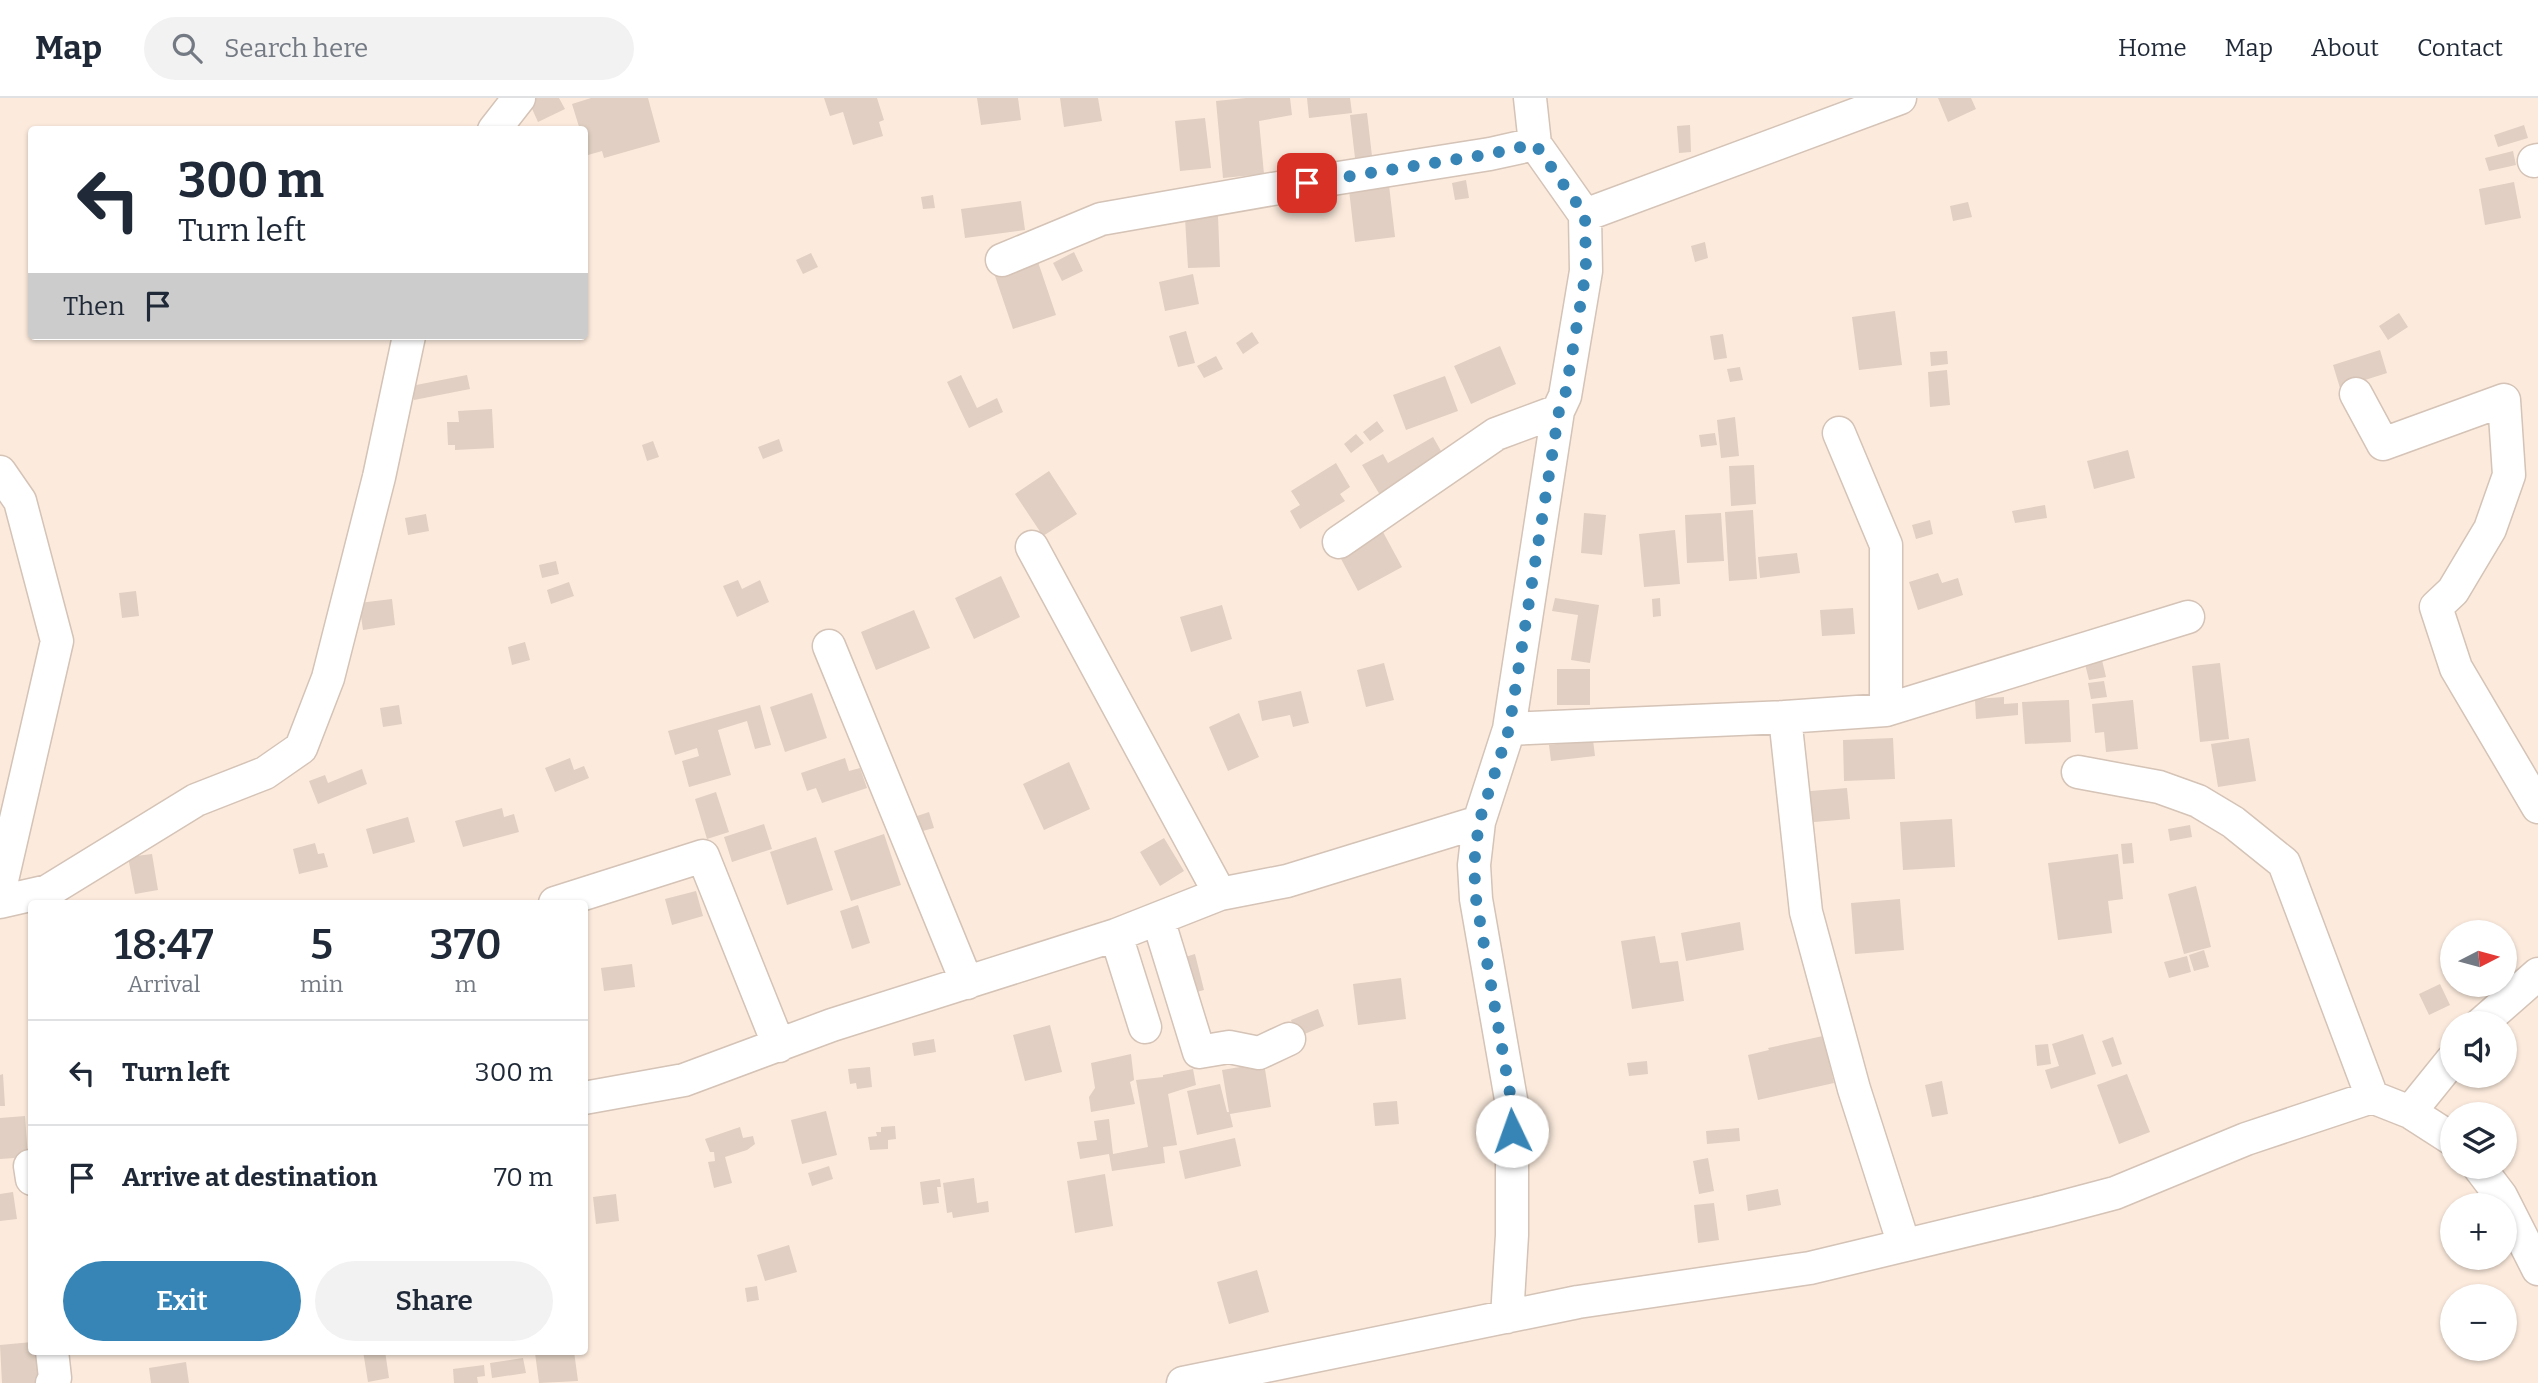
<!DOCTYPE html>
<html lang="en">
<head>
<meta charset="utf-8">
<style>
  body { margin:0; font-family:Bitter,serif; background:#f2f2f3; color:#1f2937; height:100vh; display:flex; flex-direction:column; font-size:26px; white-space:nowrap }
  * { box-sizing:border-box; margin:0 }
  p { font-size:23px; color:#747a83 }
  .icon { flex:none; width:38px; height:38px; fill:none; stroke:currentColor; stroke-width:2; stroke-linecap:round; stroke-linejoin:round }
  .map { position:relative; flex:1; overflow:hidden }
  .side { position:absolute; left:28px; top:802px; width:560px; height:455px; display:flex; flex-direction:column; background:#fff; border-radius:7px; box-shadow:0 2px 5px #0004 }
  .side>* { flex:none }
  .hud { position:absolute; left:28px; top:28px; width:560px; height:214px; border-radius:7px; box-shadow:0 2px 5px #0004; background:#fff; color:#1f2937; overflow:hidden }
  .needle { width:46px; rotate:84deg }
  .fabs { position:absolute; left:2440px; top:822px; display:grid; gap:14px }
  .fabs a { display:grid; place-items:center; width:77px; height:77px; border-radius:50%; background:#fff; box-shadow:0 2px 5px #0004; font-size:35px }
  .pin { position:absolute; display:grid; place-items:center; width:60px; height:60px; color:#fff; margin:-30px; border-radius:14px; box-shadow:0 4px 10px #0006 }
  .me { position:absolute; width:77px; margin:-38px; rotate:357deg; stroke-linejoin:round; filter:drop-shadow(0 0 5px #0008) }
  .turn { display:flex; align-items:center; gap:24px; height:147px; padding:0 35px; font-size:32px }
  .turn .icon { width:91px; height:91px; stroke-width:2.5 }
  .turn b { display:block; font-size:49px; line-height:60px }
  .then { display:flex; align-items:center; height:66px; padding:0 35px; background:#0003; gap:14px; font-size:26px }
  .eta { display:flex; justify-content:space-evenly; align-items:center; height:119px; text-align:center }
  .eta b { font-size:42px; font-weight:600; line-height:49px }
  .action { display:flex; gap:14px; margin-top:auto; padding:14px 35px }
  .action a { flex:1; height:80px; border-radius:42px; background:#3685b6; color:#fff; font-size:28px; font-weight:600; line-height:80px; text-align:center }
  .action a+a { background:#f2f2f3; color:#1f2937 }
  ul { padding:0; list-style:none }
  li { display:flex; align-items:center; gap:21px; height:105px; padding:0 35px; border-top:2px solid #e0e1e3 }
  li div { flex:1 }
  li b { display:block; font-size:26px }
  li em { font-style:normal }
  header { display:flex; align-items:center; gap:42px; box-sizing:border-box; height:98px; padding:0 35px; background:#fff; border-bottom:2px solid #e0e1e3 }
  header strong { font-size:33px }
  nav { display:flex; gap:38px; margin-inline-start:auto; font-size:24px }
  .search { width:490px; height:63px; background:#f2f2f3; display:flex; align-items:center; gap:18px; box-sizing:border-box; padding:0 24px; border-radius:38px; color:#747a83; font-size:26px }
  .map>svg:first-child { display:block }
</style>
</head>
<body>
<header>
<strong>Map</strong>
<div class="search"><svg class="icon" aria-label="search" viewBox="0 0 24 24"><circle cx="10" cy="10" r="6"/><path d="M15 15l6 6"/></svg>Search here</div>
<nav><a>Home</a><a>Map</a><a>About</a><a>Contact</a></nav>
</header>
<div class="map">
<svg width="2538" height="1285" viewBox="0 0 2538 1285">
  <rect width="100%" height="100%" fill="#fcebdd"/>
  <path fill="#e0cfc2" d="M536 0H559L565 11 538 24 529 4Z
    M591 0H648L660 44 604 60 602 53 588 57 584 47V32H580L572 6Z
    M824 0H877L884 22 879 24 883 38 853 47 843 14 830 18Z
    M977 0H1018L1021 22 981 27Z
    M1060 0H1098L1102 23 1064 29Z
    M1246 0H1290L1292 17 1259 23 1264 76 1223 80 1216 3Z
    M1307 0H1350L1352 15 1309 20Z
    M1938 0H1971L1976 11 1948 24Z
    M1367 15 1372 58 1355 60 1350 17Z
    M1205 20 1211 70 1180 73 1175 23Z
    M1690 27 1691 54 1679 55 1677 28Z
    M2524 27 2528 40 2498 49 2494 37Z
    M2513 53 2516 67 2489 73 2485 60Z
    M1466 82 1469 100 1455 102 1452 85Z
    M2514 84 2521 120 2485 127 2479 91Z
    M1389 87 1395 139 1355 144 1349 92Z
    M933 97 935 110 923 111 921 99Z
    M1021 103 1025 132 965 140 961 111Z
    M1968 104 1972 119 1953 123 1950 108Z
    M1218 118 1220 169 1188 170 1185 120Z
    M1705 144 1708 160 1695 164 1691 148Z
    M1074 154 1083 173 1062 183 1053 165Z
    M811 155 818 169 803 176 796 162Z
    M1038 164 1056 217 1013 231 995 178Z
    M1193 176 1199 206 1165 213 1159 184Z
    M1895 213 1902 267 1859 272 1852 219Z
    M2399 215 2408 229 2388 242 2379 228Z
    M1186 233 1195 265 1178 269 1169 238Z
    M1252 234 1259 245 1243 256 1236 245Z
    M1723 236 1727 260 1714 262 1710 238Z
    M1500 248 1516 286 1471 306 1454 268Z
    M2380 252 2387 275 2340 290 2333 267Z
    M1947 253 1948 266 1931 268 1930 254Z
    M1216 258 1223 271 1204 280 1197 268Z
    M1740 269 1743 282 1730 284 1727 271Z
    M1947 272 1950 307 1930 309 1928 274Z
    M467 277 470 291 414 302 411 288Z
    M961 277 977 310 997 300 1003 314 969 330 947 284Z
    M1445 278 1458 313 1406 332 1393 297Z
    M492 311 494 350 455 352V347H448L447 324H459L458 313Z
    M1735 319 1739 358 1721 360 1717 322Z
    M1377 323 1384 333 1370 343 1363 334Z
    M1715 335 1717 347 1701 349 1699 337Z
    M1356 336 1364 345 1351 355 1344 346Z
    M1433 339 1445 360 1380 397 1362 367 1383 356 1388 365Z
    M779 341 783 353 763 361 758 349Z
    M653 343 659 359 647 363 642 347Z
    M2128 352 2135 380 2094 391 2087 363Z
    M1336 365 1350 389 1340 396 1345 403 1300 431 1290 413 1300 407 1291 393Z
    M1754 367 1756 406 1731 408 1729 368Z
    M1049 373 1077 416 1043 438 1015 396Z
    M2045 407 2047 420 2015 425 2012 413Z
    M1753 412 1757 481 1729 483 1725 414Z
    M1584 415 1606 417 1602 457 1581 455Z
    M1721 415 1724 463 1687 465 1685 417Z
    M426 416 429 433 408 437 405 420Z
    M1930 422 1933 436 1916 441 1912 427Z
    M1675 432 1680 486 1644 489 1639 436Z
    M1383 434 1402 469 1358 493 1339 457Z
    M1797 455 1800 475 1760 480 1758 459Z
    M556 463 559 476 542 480 539 467Z
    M1938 475 1942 485 1958 480 1963 497 1918 512 1909 484Z
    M1001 478 1020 519 974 541 955 500Z
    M738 482 742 491 760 482 769 504 737 519 723 488Z
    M569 484 574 498 551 506 547 492Z
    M136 493 139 518 122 520 119 495Z
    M1555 500 1599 507 1590 565 1571 562 1578 517 1552 513Z
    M1660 500 1661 518 1653 519 1652 501Z
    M392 501 395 527 363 532 359 505Z
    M1222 507 1232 541 1191 554 1180 519Z
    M1853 510 1855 536 1822 538 1820 512Z
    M914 512 930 550 876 572 861 534Z
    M525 544 530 562 512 567 508 549Z
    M2102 562 2106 579 2089 582 2085 566Z
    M1384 565 1394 602 1366 609 1357 572Z
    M2220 565 2229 641 2200 644 2192 568Z
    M1557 571H1590V607H1557Z
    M2104 583 2107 599 2091 601 2088 585Z
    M1301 593 1309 625 1293 629 1290 617 1262 623 1258 603Z
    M812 595 827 640 785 654 770 609Z
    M2004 599V606L2018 605V617L1976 621 1975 601Z
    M2069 602 2071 644 2025 646 2022 604Z
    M2133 602 2138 651 2106 654 2104 634 2095 635 2092 606Z
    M399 607 402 626 383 629 380 610Z
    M760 607 771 647 755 651 747 623 718 632 731 677 689 689 682 663 699 658 697 650 675 657 668 633Z
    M1239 615 1259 659 1228 673 1209 629Z
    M1893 640 1895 681 1844 683 1843 642Z
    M2249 640 2256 683 2218 689 2211 646Z
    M1593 642 1595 658 1551 663 1549 647Z
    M570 660 574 672 584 668 589 680 555 694 545 670Z
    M845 660 849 673 860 670 867 690 822 705 816 690 807 693 801 675Z
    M1069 664 1090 711 1044 732 1023 686Z
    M362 671 367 686 318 706 309 683 325 677 328 685Z
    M1847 690 1850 721 1802 725 1799 694Z
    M716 694 729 734 707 741 695 701Z
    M502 710 504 719 514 716 519 734 463 749 455 723Z
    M929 714 934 730 915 735 911 720Z
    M408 719 415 744 373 756 366 731Z
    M1952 721 1955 769 1903 772 1900 724Z
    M764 726 772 751 732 764 724 739Z
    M2190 727 2192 739 2170 743 2168 731Z
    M884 736 901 787 851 803 834 753Z
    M816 739 833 792 787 807 770 754Z
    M1164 740 1184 773 1160 788 1140 754Z
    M315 745 318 756 324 755 328 769 299 776 293 751Z
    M2132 745 2134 765 2123 766 2121 746Z
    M152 756 158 792 135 796 128 759Z
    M2118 756 2123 801 2108 803 2112 835 2058 842 2048 765Z
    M2196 788 2211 849 2184 856 2168 796Z
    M696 793 703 818 672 827 665 801Z
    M1900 801 1904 852 1855 856 1851 805Z
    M858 807 870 845 852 851 840 813Z
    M1740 824 1744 852 1686 863 1681 835Z
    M1655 838 1660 865 1678 863 1684 903 1632 911 1621 843Z
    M2204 852 2209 869 2194 873 2189 857Z
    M1195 856 1204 892 1185 897 1175 862Z
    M2187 858 2191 874 2169 880 2164 864Z
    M632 866 635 889 604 893 601 870Z
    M1401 880 1406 921 1358 927 1353 886Z
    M2440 886 2450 907 2429 917 2419 896Z
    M1318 911 1324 928 1297 939 1291 922Z
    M1050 927 1062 974 1025 983 1013 937Z
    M2083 936 2096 976 2051 991 2045 972 2059 968 2052 946Z
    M1823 938 1834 985 1758 1002 1748 957 1769 952 1768 950Z
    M2113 939 2122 966 2112 969 2102 943Z
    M934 941 936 954 914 958 912 945Z
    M2048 946 2051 966 2037 968 2035 947Z
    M1131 956 1134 982 1130 984 1135 1006 1091 1014 1089 999 1095 990 1091 965Z
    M1647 963 1648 976 1629 978 1627 965Z
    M1264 965 1271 1009 1230 1016 1233 1029 1197 1037 1187 993 1220 986 1227 1014H1229L1222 972Z
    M870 969 872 989 857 991 856 985 850 986 848 971Z
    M1193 971 1196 987 1168 996 1177 1047 1163 1049 1165 1065 1112 1073 1109 1056 1080 1061 1077 1044 1097 1042 1094 1023 1109 1021 1113 1056 1148 1049 1136 982 1163 979V977Z
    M3 976 5 1008H0V977Z
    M2127 976 2150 1034 2119 1046 2097 987Z
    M1942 983 1948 1016 1932 1019 1925 987Z
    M1397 1003 1399 1026 1375 1028 1373 1005Z
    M826 1013 837 1057 802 1066 791 1022Z
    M25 1018 28 1059 0 1061V1020Z
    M895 1028 896 1041 888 1042V1051L870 1052 868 1039 877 1038 876 1034H881V1029Z
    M740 1029 743 1040 753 1038 755 1046 747 1052 725 1059 732 1085 714 1090 708 1064 715 1063 714 1054H710L705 1041Z
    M1739 1030 1740 1043 1707 1046 1706 1033Z
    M1235 1040 1241 1068 1185 1081 1179 1053Z
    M1708 1060 1714 1093 1699 1096 1693 1063Z
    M829 1068 833 1081 812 1088 808 1075Z
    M1105 1076 1113 1128 1075 1135 1067 1083Z
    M974 1080 977 1105 988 1103 989 1114 953 1120 952 1114 947 1115 943 1085Z
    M940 1081 941 1089H937L939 1105 923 1107 920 1084Z
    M1778 1091 1781 1107 1748 1113 1746 1097Z
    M13 1094 17 1121 0 1123V1096Z
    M616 1096 619 1123 596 1126 593 1099Z
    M1714 1105 1719 1142 1698 1145 1694 1107Z
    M789 1147 797 1174 765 1183 757 1157Z
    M1257 1172 1269 1214 1229 1226 1217 1184Z
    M757 1188 759 1202 747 1204 745 1190Z
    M32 1244V1253H37L40 1285H2L0 1247Z
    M363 1253H385L389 1280 368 1284Z
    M552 1253H574L578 1283 539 1285 535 1255Z
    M523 1260 526 1275 492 1280 490 1265Z
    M186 1264 189 1285H151L149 1270Z
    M484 1267 485 1278 477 1279 478 1285H454L453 1271Z"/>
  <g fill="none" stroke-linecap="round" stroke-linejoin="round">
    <defs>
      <path id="minor" d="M494 32 519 0
        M2534 63 2538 62
        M1585 117 1900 0
        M1002 162 1101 121 1307 85 1490 56 1535 46
        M2356 296 2383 346 2504 302 2509 377 2490 431 2453 493 2436 509 2456 570 2538 709
        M0 374 20 403 57 543 0 791
        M1339 444 1496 336 1558 313
        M1032 449 1220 796
        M829 548 967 885
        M1886 612 2188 519
        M1785 619 1806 814 1854 991 1904 1147
        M1509 631 1785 619 1886 612V447L1839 335
        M2078 674 2159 689 2198 703 2233 724 2284 765 2372 999
        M0 804 48 793 196 702 265 675 301 650 328 580 379 379 409 238
        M555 805 703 758 779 948
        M1158 821 1199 954 1229 949 1259 955 1289 941
        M1116 837 1145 929
        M2481 926 2538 876
        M584 1000 684 982 832 927 1116 837 1220 796 1287 783 1479 724
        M2410 1014 2452 962
        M30 1068 32 1081
        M2479 1069 2501 1098 2538 1171
        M1507 1219 1512 1137V1007L1476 801 1474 767 1479 724 1509 631 1558 313 1565 298 1586 173 1585 117 1535 46 1530 0
        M52 1253 55 1280 52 1285
        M1183 1285 1578 1204 1810 1170 2047 1113 2115 1095 2246 1041 2372 999 2410 1014 2452 1041"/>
    </defs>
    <use href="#minor" stroke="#d4c3b6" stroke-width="35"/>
    <use href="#minor" stroke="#fff" stroke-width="32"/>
  </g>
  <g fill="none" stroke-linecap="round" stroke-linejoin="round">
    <path stroke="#3685b6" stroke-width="12" stroke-dasharray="0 21.6" d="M1307 85 1490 56 1535 46 1585 117 1586 173 1565 298 1559 313 1509 631 1479 724 1474 767 1476 801 1512 1007V1033"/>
  </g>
</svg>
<div class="fabs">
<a><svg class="needle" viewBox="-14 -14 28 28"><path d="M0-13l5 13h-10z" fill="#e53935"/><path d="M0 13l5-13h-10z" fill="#747a83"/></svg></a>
<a><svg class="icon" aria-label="sound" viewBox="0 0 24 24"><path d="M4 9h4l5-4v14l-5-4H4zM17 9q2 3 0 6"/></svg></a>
<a><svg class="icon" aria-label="layers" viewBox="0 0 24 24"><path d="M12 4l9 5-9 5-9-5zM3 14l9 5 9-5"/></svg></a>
<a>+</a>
<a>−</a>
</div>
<div class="pin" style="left:1307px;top:85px;background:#d93025"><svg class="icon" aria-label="arrive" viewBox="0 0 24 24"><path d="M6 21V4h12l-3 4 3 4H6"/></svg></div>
<svg class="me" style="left:1512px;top:1033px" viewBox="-20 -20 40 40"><circle r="19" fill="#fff"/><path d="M0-13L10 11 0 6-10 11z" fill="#3685b6"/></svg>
<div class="hud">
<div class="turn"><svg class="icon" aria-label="left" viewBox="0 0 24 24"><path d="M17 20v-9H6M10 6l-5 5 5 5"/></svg><div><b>300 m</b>Turn left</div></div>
<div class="then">Then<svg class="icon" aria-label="arrive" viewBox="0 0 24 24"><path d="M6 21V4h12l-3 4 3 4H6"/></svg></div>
</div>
<section class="side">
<div class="eta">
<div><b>18:47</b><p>Arrival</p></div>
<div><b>5</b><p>min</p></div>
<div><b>370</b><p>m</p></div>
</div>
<ul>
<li><svg class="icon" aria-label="left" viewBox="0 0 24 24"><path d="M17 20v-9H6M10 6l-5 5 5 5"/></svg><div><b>Turn left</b></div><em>300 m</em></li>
<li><svg class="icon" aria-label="arrive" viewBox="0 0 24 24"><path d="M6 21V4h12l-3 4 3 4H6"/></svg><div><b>Arrive at destination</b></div><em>70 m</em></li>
</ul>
<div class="action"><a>Exit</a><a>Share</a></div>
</section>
</div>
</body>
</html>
